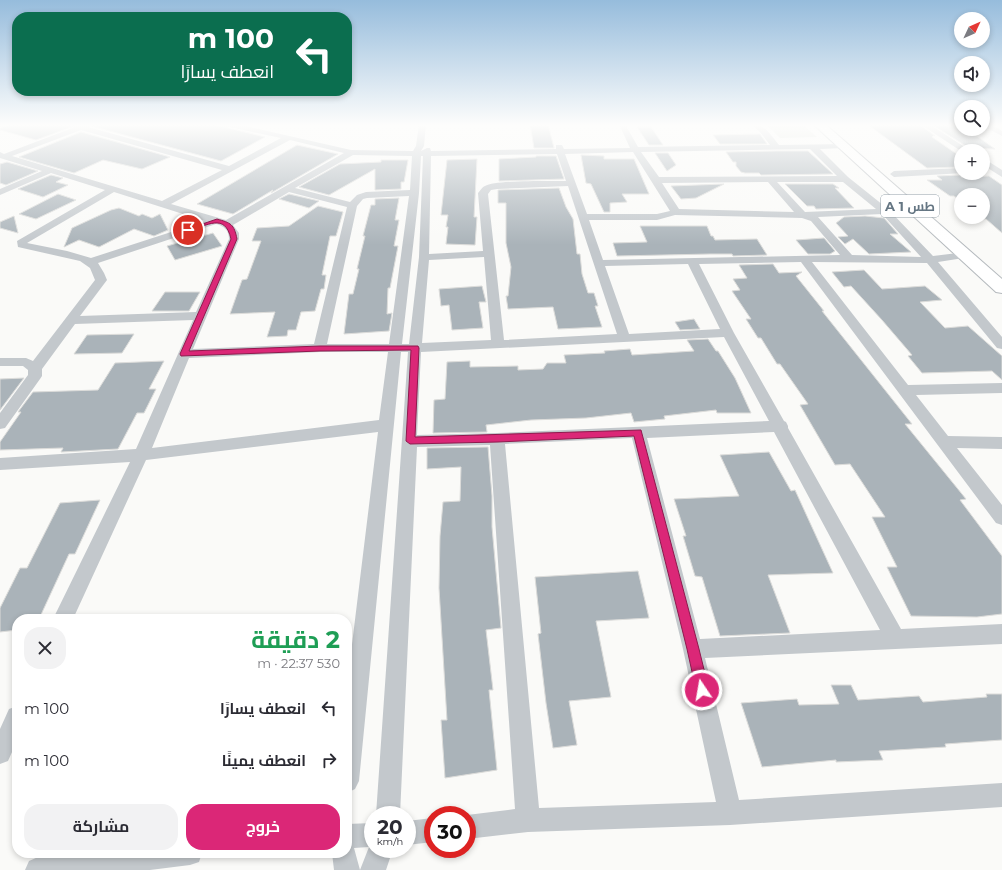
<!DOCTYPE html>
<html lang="ar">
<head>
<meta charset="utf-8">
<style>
  body { margin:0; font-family:Montserrat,Cairo,sans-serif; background:#f2f2f3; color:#2b2b33; direction:rtl; height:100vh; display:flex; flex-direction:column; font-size:15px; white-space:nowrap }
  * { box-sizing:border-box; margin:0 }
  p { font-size:13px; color:#7c7c81 }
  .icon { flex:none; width:22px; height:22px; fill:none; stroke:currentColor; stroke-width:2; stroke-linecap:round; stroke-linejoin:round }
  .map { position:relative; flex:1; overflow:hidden; direction:ltr }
  .drawer { position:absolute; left:12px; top:614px; width:340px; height:244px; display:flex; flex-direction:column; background:#fff; border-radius:16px; box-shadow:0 2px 6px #0003; direction:rtl }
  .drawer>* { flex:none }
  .top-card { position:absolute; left:12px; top:12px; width:340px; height:84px; border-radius:16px; box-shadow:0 2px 6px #0003; direction:rtl; background:#0b6e4f; color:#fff; overflow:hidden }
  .needle { width:26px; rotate:46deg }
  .fabs { position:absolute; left:954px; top:12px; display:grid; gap:8px }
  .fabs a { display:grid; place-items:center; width:36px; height:36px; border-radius:50%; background:#fff; box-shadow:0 2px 6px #0003; font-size:20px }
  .speed { position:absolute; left:364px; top:806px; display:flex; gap:8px; font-size:20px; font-weight:700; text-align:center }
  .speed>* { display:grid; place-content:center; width:52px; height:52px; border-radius:50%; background:#fff; box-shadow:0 2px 6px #0003; line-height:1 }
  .speed small { font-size:10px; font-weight:400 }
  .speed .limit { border:6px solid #d22; background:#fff; color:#111 }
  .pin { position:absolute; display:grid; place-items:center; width:34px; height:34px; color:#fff; margin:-17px; border:2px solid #fff; border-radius:50%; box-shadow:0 1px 4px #0007 }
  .me { position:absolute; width:44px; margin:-22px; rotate:348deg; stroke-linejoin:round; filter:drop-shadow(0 0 3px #0008) }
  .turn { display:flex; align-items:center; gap:14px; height:84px; padding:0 12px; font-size:18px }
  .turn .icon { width:52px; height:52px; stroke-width:2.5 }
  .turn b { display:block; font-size:28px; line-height:34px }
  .round { display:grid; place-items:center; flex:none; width:42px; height:42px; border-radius:16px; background:#f2f2f3 }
  .head { display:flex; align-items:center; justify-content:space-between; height:68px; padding:0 12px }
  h1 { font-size:24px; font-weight:700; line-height:30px; color:#1e9e55 }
  .cta { display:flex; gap:8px; margin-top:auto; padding:8px 12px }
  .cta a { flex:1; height:46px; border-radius:16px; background:#db2777; color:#fff; font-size:16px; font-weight:700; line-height:46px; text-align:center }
  .cta a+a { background:#f2f2f3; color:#2b2b33 }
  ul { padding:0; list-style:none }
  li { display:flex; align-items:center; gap:12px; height:52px; padding:0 12px }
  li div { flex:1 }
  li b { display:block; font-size:15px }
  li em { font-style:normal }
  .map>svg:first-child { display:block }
</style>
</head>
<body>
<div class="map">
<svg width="1002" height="870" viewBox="0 0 1002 870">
  <rect width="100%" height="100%" fill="#fafaf8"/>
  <path fill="#dadfd7" d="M766 124H802L817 137 780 138Z"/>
  <path fill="#aab3b9" stroke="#dcdcda" d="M10 124H80L36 140 0 130V128Z
    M93 124H212L265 137 221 161 91 126Z
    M530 124H548L554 148H534Z
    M867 124H919L935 136 934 135 932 137 961 157V167L927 168Z
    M931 124H959L961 125V129H967L995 149 969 148Z
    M637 127H651L663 145H649Z
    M81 132 170 157 142 169 103 160 74 173 19 157Z
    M760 134 767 144H720L713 135Z
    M297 145 338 154 271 193 273 190 233 214 197 204Z
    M777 151H808L833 174 761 175 759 173H745L741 172 736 166V162H733L726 152Z
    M655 153H668L676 165 667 171Z
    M581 155 604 156V159H634L649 194H622L627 202 610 203V212H604L591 184 586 183Z
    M536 156H556L564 179 499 181V159L536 157Z
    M477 159 474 217H477L475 245 446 244 448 227H446L448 215H441L447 160Z
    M381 160H408L404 182H401V189L375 190V169L329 195 299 187 340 164 381 162Z
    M7 162 38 171 6 185 0 183V164Z
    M51 175 63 178 56 182 68 185 43 197 18 189Z
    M961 175V177L989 176 1002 185V233L986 219H982L980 217H983V195H961V201L954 196H950L927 180H942L937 176Z
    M724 184 696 198 681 199 671 186Z
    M785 184H833L839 188H835L854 208 816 209 814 206H807Z
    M559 188 566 207 573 219 577 254H580L582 274 588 293H594L598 306H595L602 327 558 329 553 307 508 309 506 296H508L511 267 506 243V203H498V190Z
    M58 194 76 200 36 219 19 214Z
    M289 194 319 201 309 208 279 199Z
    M399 198 395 220H399L394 246H398L390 288H388L387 314 392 313 389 331 344 334 349 294H353L359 269H357L365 236H363L371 205H375V199Z
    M318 206 343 212 336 236H330L322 275H326L324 289H321L315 311 301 312 296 330H288L287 336 267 337 275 312 230 314 242 280 247 279 261 241H252L257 228 289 226Z
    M119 208 139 216 142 214 152 218 160 214 168 230 154 236 134 229 99 247 79 240 64 247 72 228 111 210Z
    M14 216 18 233 0 228V222Z
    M865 216 884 218 898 234H890L911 252 869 254 853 239 845 244 838 237 848 236 836 223 844 217Z
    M640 226H707L711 236H713L715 240 757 239 767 255 733 256 732 254H710L617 256 613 243 647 242Z
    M213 233 222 246 175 260 167 246Z
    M824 238 835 251 830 254H808L796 240Z
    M773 264 779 273 802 272 796 276 824 311H822L912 424H905L966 499 960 500 1002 556V614L977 617 911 616 887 567H897L872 517H885L850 464 835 465 800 405 808 404 780 364H777L761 338H758L746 319H751L732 291 740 290 733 279 747 278 739 265Z
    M864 270 882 289 925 286 942 300 920 302 945 328 968 326 1002 356V380L992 371 922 373 908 356 912 355 882 320 851 286 844 287 832 272Z
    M482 286 486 302H479L483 328 452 330 449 305 441 306 439 289Z
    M165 292H200L189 311H152Z
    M694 319 700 329 680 330 675 322Z
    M134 334 122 353 74 354 87 335Z
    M708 339 716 351H718L735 378 751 413H717L716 410 664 416 665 419 634 422 631 413 586 418 531 420 486 425 487 432 433 433 434 400 445 399 447 362 470 361V367L518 366V370L543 369 547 363H566L564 355 605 353 604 351 630 349 632 355 694 351 687 340Z
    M164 361 149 389H156L144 413H137L118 449 61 452 63 448 0 450V442L21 412H18L33 392 98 390 115 363Z
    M24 378 0 410V379Z
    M488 447 492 496V527L501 628 486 630 493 690H489L497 770 445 778 441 720H447L439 588 440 536 443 502 460 501 461 467 427 469V448Z
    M769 452 791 491 795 490 833 573 768 575 790 633 720 636 702 577 695 576 683 536H686L674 499 739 496 720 455Z
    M100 500 75 554H69L39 619H17V630L0 632V608L20 568H27L60 503Z
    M638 571 649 618 596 621 611 697 569 701 577 745 553 748 546 703 538 634 541 633 535 577Z
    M831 685H851L858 700 919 696 923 702 987 697 986 694H1002V740L945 744 946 747 879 751 883 760 836 762V760L762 767 741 703 797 699 799 705 839 704Z"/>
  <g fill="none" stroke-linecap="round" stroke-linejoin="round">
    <defs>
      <path id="highway" d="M813 124H825L1002 279V293L996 292Z"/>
    </defs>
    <use href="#highway" stroke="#b4b9bd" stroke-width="2"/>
    <path fill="#c3c8cc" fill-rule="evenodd" d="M0 124H9L0 127Z
      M83 124H92L88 127 229 166 281 138 225 126V124H236L351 150 413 151 416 146 419 124H426L424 146 421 151 427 148H430L431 151 556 149V145H562L564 149 630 148 619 124H625L638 147 770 145 760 132 751 124C765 124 770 134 779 145L847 144V148H844L820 149 848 177 888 209 933 256 966 252 970 253 971 255 970 257 938 262 1002 337V349L997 348 927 263 812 262 908 385 1002 383V393L916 395 948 436 1002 437V449L957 448 1002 505V525L996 523 801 262 699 264 734 333 784 421 786 422 788 426V428L901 629 1002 624V644L705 658 739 800 1002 783V807L730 825 528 832 467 839V815L515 809 490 445 417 447 400 815H376L408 352H401L359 781 355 789 347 793V685L378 432 146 460 73 619H53L130 462 0 470V458L136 449 193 320 75 324 42 369V376L40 379 5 428 0 429V413L28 375V370L23 366H0V358H26L33 361 95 280 90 268 80 261 18 247 17 241 105 190 51 173 0 195V189L42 171 0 158V152L4 154ZM81 130 222 170 162 201 12 156ZM290 140 344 153 226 220 171 204ZM810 149 837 176 659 177 641 152ZM633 152 670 211 657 214H587L565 154ZM557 154 566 181C551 181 495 180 485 186 482 187 480 191 478 193L483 251 429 254 431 156ZM353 155 412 156 410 190 366 192 357 195 350 202 295 188ZM421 156H423L419 257 409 344H402L419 193ZM768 182 794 212 679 209 662 183ZM777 182H843L876 209 805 212ZM568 186 617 334 504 340 488 194 491 190 497 189ZM114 192 205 221 91 258 67 251 27 243ZM289 192 347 207 314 344 193 349 239 239V233L233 225ZM409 196 389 344H327L357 206 363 199 367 198ZM882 214 921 257 852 255 818 217ZM675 215 802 218 811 221 840 255 603 260 589 220H657ZM216 224C224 226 229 230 229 239L196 312 80 316 107 280 104 273 98 263ZM484 257 491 340 422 343 429 260ZM688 264 720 329 629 334 605 266ZM724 337 769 421 497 433 417 435 421 352ZM320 352H388L379 420 152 448 189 358ZM774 432 880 630 700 639 647 438ZM632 438 683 649 716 802 539 808 505 444Z
      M920 124H929L971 151H961Z
      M983 124H991L1002 131V136L983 126Z
      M983 158 1002 170V177L983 165Z
      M961 168V173H964L894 177 890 174 894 171Z
      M17 706V741L8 761 0 764V729L9 709Z
      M433 818V842L407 845V821Z
      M373 823V849H393L386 870H360L369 847 354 848 360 870H334L332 853H347V824Z
      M77 853H202L199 862 190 865 150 870H25L29 861 38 857Z"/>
    <use href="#highway" fill="#fff" fill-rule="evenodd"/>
  </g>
  <linearGradient id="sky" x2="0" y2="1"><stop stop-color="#96bcdc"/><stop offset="0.51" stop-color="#fdfdfc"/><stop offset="1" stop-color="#fdfdfc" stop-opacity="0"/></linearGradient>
  <rect width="1002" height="245" fill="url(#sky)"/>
  <path fill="#db2777" stroke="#8e194d" d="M217 219C231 223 234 224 237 239L189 351 320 346H418L419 348 415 437 641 430 699 649 709 690 707 695 702 696 698 695 696 690 687 649 634 436 498 442 410 444 406 441 411 350 320 351 181 356 180 354 231 239C225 212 207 226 188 231L185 230Z"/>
  <g text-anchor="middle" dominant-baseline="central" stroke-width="4" stroke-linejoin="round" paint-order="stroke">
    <rect fill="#fff" stroke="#939fa8" stroke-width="1" x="881" y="195" width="58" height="22" rx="3"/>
    <g font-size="13" font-weight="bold" fill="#657683">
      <text x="910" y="206">A 1 طس</text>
    </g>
  </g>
</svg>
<div class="fabs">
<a><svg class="needle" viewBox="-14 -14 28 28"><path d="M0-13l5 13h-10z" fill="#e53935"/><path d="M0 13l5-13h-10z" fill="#7c7c81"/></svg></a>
<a><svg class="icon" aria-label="sound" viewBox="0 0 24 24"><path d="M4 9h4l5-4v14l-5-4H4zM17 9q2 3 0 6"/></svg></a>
<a><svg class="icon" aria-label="search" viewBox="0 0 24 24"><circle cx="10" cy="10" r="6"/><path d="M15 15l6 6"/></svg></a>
<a>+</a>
<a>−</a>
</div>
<div class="speed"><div>20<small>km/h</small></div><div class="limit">30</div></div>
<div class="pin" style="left:188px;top:230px;background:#d93025"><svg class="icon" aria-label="arrive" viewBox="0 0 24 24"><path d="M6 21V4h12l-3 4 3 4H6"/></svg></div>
<svg class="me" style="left:702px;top:690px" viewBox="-20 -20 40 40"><circle r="17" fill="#db2777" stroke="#fff" stroke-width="3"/><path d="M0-11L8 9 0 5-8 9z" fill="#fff"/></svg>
<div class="top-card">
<div class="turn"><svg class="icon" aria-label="left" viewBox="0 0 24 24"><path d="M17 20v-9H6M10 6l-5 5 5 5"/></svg><div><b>100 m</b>انعطف يسارًا</div></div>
</div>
<section class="drawer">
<div class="head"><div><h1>2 دقيقة</h1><p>530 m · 22:37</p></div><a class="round"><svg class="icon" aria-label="close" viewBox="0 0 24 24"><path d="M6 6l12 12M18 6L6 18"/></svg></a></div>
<ul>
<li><svg class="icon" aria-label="left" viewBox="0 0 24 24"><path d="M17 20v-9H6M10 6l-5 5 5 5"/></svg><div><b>انعطف يسارًا</b></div><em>100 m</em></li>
<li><svg class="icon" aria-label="right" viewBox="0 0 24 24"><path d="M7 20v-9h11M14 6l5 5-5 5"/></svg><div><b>انعطف يمينًا</b></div><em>100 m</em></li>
</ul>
<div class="cta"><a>خروج</a><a>مشاركة</a></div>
</section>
</div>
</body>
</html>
